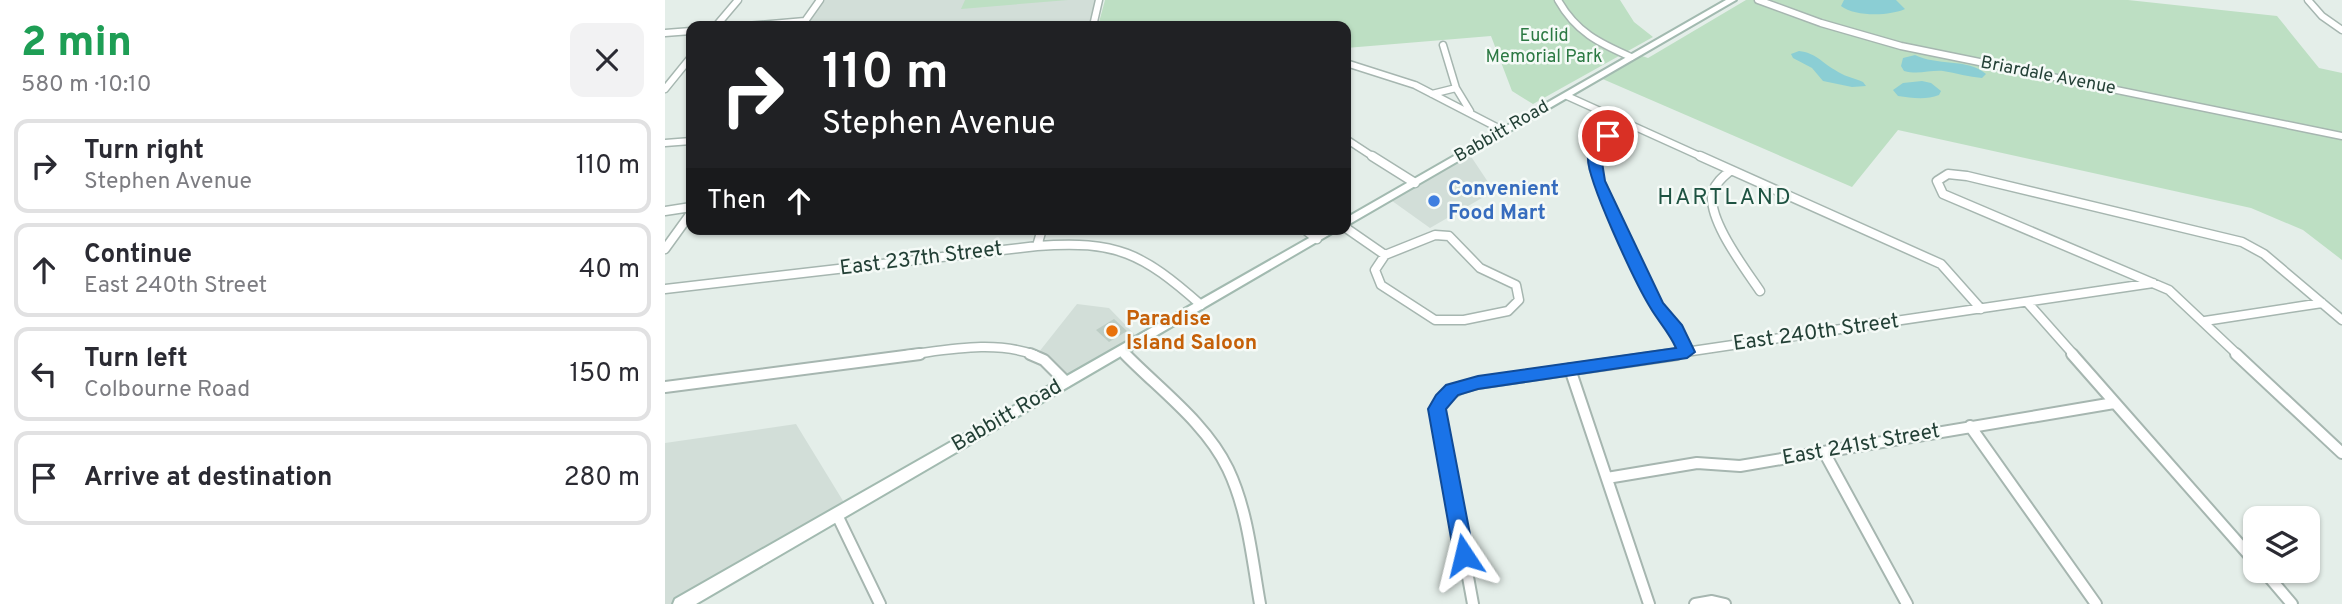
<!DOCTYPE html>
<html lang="en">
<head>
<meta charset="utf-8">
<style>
  body { margin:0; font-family:Overpass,sans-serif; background:#f2f2f3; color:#2b2b33; height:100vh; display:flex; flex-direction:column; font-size:26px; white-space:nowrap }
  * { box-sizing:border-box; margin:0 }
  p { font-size:23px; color:#7c7c81 }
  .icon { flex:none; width:38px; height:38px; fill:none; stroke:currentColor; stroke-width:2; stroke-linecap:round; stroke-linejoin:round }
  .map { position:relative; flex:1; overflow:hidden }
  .panel { display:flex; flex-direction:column; background:#fff; width:665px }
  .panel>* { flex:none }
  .top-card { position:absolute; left:21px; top:21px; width:665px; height:214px; border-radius:14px; box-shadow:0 2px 5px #0004; background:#202124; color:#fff; overflow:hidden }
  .fabs { position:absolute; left:1578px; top:506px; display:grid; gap:14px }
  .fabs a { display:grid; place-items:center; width:77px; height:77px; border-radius:14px; background:#fff; box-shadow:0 2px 5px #0004; font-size:35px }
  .pin { position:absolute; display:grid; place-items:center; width:60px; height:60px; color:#fff; margin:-30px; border:4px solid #fff; border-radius:50%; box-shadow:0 2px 7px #0007 }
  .me { position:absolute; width:77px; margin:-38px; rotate:350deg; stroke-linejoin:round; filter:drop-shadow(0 0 5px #0008) }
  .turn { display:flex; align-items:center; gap:24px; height:147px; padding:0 21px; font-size:32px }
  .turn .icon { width:91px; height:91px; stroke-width:2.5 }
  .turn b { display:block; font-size:49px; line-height:60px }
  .then { display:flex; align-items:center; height:66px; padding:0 21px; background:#0003; gap:14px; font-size:26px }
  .round { display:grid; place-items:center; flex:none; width:74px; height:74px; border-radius:14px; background:#f2f2f3 }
  .overview { display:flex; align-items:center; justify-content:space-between; height:119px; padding:0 21px }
  h1 { font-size:42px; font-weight:800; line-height:52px; color:#1e9e55 }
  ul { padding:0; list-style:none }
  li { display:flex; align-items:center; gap:21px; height:94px; margin:0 14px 10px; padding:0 7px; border:4px solid #e1e1e2; border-radius:14px }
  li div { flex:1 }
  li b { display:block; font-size:26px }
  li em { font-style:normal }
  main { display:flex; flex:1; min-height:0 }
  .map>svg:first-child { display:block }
</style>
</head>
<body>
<main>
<section class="panel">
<div class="overview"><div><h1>2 min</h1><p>580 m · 10:10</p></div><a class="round"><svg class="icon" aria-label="close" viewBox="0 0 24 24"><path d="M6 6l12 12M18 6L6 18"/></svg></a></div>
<ul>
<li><svg class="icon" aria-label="right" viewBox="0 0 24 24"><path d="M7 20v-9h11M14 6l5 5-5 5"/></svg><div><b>Turn right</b><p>Stephen Avenue</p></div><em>110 m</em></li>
<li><svg class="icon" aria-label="ahead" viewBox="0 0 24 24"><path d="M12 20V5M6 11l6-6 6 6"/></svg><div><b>Continue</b><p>East 240th Street</p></div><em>40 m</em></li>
<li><svg class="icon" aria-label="left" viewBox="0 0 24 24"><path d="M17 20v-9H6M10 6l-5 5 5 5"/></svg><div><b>Turn left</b><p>Colbourne Road</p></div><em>150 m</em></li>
<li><svg class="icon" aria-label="arrive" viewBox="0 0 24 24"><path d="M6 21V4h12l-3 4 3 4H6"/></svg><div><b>Arrive at destination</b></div><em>280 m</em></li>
</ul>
</section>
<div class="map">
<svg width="1677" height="604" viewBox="0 0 1677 604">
  <rect width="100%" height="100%" fill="#e4eee9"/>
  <path fill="#d2ded8" d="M159 0H433L426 26H141Z
    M803 152 829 191 765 228 723 198Z
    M412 304 444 308 475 340 401 382 370 357Z
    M131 424 183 509 16 604H0V443Z"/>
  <path fill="#bddfc3" d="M300 0H403L296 9Z
    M440 0H955L969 22 988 37 868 104 847 91 826 36 681 48V26H433Z
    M1081 0H1463L1612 16 1654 68 1677 73V260L1638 230 1586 208 1233 130 1187 187 933 77 971 54 983 58Z"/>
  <path fill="#8bced4" d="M1179 0H1231L1240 9C1225 16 1190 17 1176 6Z
    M1134 51C1151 53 1156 62 1170 70 1178 76 1189 78 1198 82L1201 86 1187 87 1158 81 1147 68 1128 58 1126 54Z
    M1250 55C1271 66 1303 58 1321 74L1317 78C1304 77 1291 73 1278 71 1265 70 1253 75 1239 71L1236 66 1238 58Z
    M1257 81 1266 83 1276 91 1274 95C1261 100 1247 98 1233 96L1228 90 1238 83Z"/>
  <path fill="#bcccc4" d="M449 319 462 331 444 342 431 330Z"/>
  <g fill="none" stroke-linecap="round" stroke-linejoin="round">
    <defs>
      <path id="minor-far2" d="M893 0C911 32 934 43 966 57
        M1093 0 1156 23 1236 46 1677 136
        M1643 0 1657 16 1677 30
        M138 24 155 0
        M51 26 73 0
        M81 26 140 21
        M428 26 434 0
        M0 33 26 31
        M778 45 791 88 805 111
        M681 63 750 85 839 131
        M0 89 26 57
        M767 94 791 88
        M902 96 1039 158
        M681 139 710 158
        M0 143 26 141
        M931 158 938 142 958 122"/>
      <path id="minor-far1" d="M707 156 750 183
        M931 156 929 169 992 305 1011 329 1022 352
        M1035 156 1276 264 1316 309
        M1066 170C1059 176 1051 182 1048 191 1040 217 1081 270 1095 291
        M0 211 26 207
        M681 228 720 255
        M639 229 652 239
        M770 235 784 236 815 268 851 285 854 300 843 311 799 320H770L716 285 710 270 720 255Z
        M372 246 377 229
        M0 249 26 213
        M0 289 372 246C452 240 477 253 536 305
        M1362 302 1409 355
        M1540 321 1657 303
        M457 351 461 355
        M241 355C283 350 329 340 370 355
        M1000 355 1488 283
        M1573 355 1504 290 1278 194 1272 181 1283 174 1302 176 1577 242 1599 254 1677 320"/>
      <path id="minor" d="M365 354 379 360 401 382
        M460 354C494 389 541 423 563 469 583 511 587 559 595 604
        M1407 354 1591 563
        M1571 354 1677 453
        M905 369 984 604
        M0 387 255 354
        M1305 426 1431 604
        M1159 452 1242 604
        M942 478 1032 463 1075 466 1449 403
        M172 515 215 604
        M1598 570 1627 604
        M808 604 772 409C782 392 795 387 813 383L1012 354
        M1030 604 1047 601 1060 604"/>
      <path id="secondary" d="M1061 0H1071L681 226V218Z
        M660 229H674L31 604H8L10 599Z"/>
    </defs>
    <use href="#minor-far2" stroke="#a6b6b0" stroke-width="9"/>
    <use href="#minor-far1" stroke="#a6b6b0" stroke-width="11"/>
    <use href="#minor" stroke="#a6b6b0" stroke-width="14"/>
    <use href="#secondary" stroke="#a2bab0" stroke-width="4"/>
    <use href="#minor-far2" stroke="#fff" stroke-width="6"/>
    <use href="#minor-far1" stroke="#fff" stroke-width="8"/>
    <use href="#minor" stroke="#fff" stroke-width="10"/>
    <use href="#secondary" fill="#fff" fill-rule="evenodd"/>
  </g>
  <path fill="#1a73e8" stroke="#114b97" stroke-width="2" d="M943 132 950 136 936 156 940 181 998 303 1017 325 1030 352 1022 358 813 389 793 395 781 409 809 555 806 562 799 564 792 562 789 555 763 409 771 395 781 385 813 376 1011 348C1004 332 993 321 985 307 971 284 920 177 923 156 925 146 934 135 943 132Z"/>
  <circle fill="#3f7fe0" stroke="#f5faf7" stroke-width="2.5" cx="769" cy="201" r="7"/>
  <circle fill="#e8710a" stroke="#f5faf7" stroke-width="2.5" cx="447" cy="331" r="7"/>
  <g text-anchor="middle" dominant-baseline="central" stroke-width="5" stroke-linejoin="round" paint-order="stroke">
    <g font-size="18" fill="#2c7943" stroke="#f5faf7">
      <text x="879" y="36">Euclid<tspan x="879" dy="21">Memorial Park</tspan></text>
    </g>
    <g font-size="18" fill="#234036" stroke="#f5faf7">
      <text transform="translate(1383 76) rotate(11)">Briardale Avenue</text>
      <text transform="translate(837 132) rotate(-30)">Babbitt Road</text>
    </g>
    <g font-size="21" font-weight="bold" fill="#366cbe" stroke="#f5faf7" text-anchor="start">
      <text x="783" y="189">Convenient<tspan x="783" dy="24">Food Mart</tspan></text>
    </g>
    <g font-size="21" fill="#234036" stroke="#f5faf7">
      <text transform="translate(256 259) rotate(-7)">East 237th Street</text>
      <text transform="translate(1151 333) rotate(-8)">East 240th Street</text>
      <text transform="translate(342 416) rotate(-30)">Babbitt Road</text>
      <text transform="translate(1196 445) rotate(-10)">East 241st Street</text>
    </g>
    <g font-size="21" font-weight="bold" fill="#c56008" stroke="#f5faf7" text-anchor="start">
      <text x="461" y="319">Paradise<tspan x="461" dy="24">Island Saloon</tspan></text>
    </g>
    <g font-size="23" letter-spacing="2" fill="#1e5342" stroke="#f5faf7">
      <text x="1060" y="198">HARTLAND</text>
    </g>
  </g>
</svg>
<div class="fabs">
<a><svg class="icon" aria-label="layers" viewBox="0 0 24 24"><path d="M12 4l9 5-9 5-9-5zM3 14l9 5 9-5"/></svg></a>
</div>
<div class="pin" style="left:943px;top:136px;background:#d93025"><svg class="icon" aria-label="arrive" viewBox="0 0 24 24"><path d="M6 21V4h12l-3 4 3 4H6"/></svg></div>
<svg class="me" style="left:799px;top:555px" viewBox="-20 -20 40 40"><path d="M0-17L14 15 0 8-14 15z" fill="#1a73e8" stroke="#fff" stroke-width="4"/></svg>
<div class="top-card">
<div class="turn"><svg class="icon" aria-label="right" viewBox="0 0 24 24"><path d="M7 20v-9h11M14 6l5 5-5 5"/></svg><div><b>110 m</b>Stephen Avenue</div></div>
<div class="then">Then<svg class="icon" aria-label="ahead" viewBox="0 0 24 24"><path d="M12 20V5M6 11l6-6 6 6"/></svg></div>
</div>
</div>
</main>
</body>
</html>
